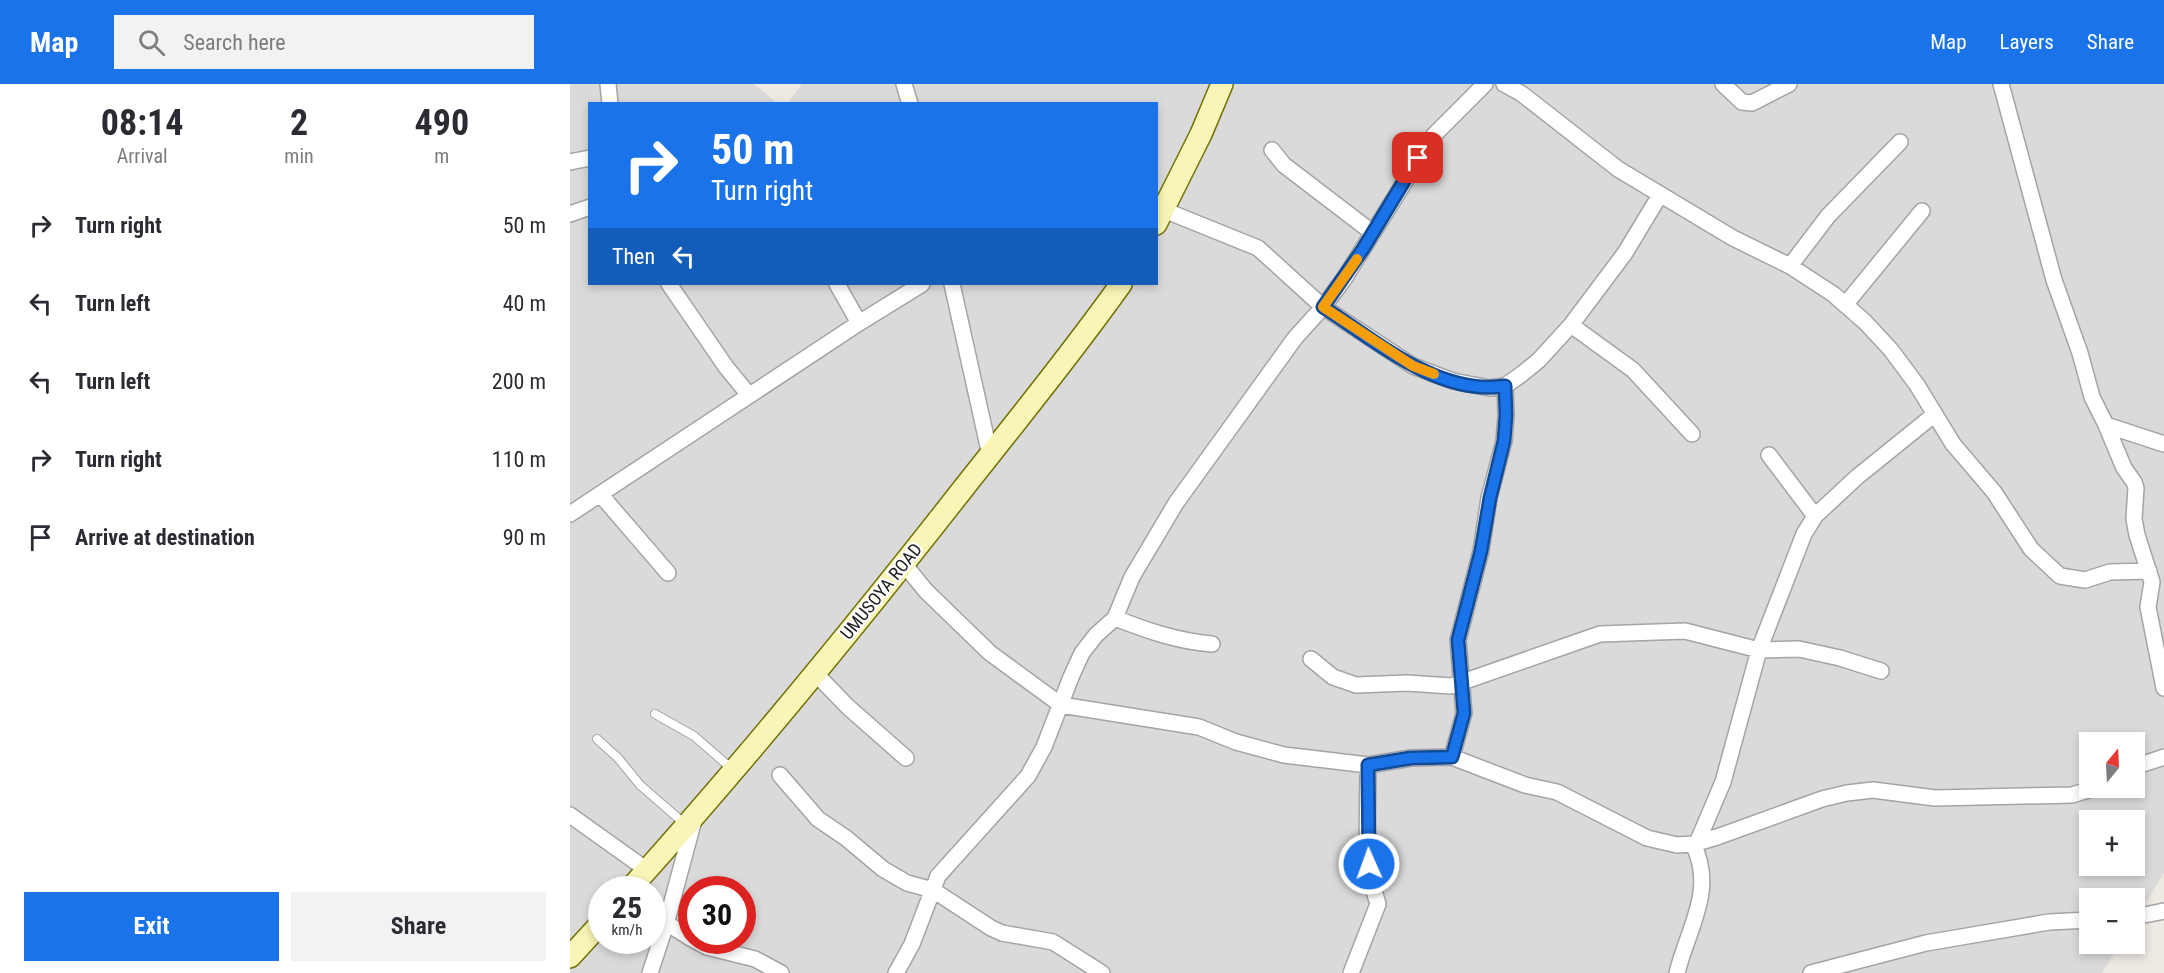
<!DOCTYPE html>
<html lang="en">
<head>
<meta charset="utf-8">
<style>
  body { margin:0; font-family:"Roboto Condensed",sans-serif; background:#f2f2f3; color:#2b2b33; height:100vh; display:flex; flex-direction:column; font-size:22px; white-space:nowrap }
  * { box-sizing:border-box; margin:0 }
  p { font-size:20px; color:#7c7c81 }
  .icon { flex:none; width:33px; height:33px; fill:none; stroke:currentColor; stroke-width:2; stroke-linecap:round; stroke-linejoin:round }
  .map { position:relative; flex:1; overflow:hidden }
  .side { display:flex; flex-direction:column; background:#fff; width:570px }
  .side>* { flex:none }
  .guide { position:absolute; left:18px; top:18px; width:570px; height:183px; border-radius:0px; box-shadow:0 3px 9px #0003; background:#1a73e8; color:#fff; overflow:hidden }
  .needle { width:39px; rotate:18deg }
  .controls { position:absolute; left:1509px; top:648px; display:grid; gap:12px }
  .controls a { display:grid; place-items:center; width:66px; height:66px; border-radius:0px; background:#fff; box-shadow:0 3px 9px #0003; font-size:30px }
  .speed { position:absolute; left:18px; top:792px; display:flex; gap:12px; font-size:30px; font-weight:700; text-align:center }
  .speed>* { display:grid; place-content:center; width:78px; height:78px; border-radius:50%; background:#fff; box-shadow:0 3px 9px #0003; line-height:1 }
  .speed small { font-size:15px; font-weight:400 }
  .speed .limit { border:9px solid #d22; background:#fff; color:#111 }
  .pin { position:absolute; display:grid; place-items:center; width:51px; height:51px; color:#fff; margin:-26px; border-radius:12px; box-shadow:0 3px 9px #0006 }
  .me { position:absolute; width:66px; margin:-33px; rotate:358deg; stroke-linejoin:round; filter:drop-shadow(0 0 4px #0008) }
  .turn { display:flex; align-items:center; gap:21px; height:126px; padding:0 24px; font-size:27px }
  .turn .icon { width:78px; height:78px; stroke-width:2.5 }
  .turn b { display:block; font-size:42px; line-height:51px }
  .then { display:flex; align-items:center; height:57px; padding:0 24px; background:#0003; gap:12px; font-size:22px }
  .eta { display:flex; justify-content:space-evenly; align-items:center; height:102px; text-align:center }
  .eta b { font-size:36px; font-weight:700; line-height:42px }
  .button { display:flex; gap:12px; margin-top:auto; padding:12px 24px }
  .button a { flex:1; height:69px; border-radius:0px; background:#1a73e8; color:#fff; font-size:24px; font-weight:700; line-height:69px; text-align:center }
  .button a+a { background:#f2f2f3; color:#2b2b33 }
  ul { padding:0; list-style:none }
  li { display:flex; align-items:center; gap:18px; height:78px; padding:0 24px }
  li div { flex:1 }
  li b { display:block; font-size:22px }
  li em { font-style:normal }
  header { display:flex; align-items:center; gap:36px; box-sizing:border-box; height:84px; padding:0 30px; background:#1a73e8; color:#fff }
  header strong { font-size:28px }
  nav { display:flex; gap:33px; margin-inline-start:auto; font-size:21px }
  .search { width:420px; height:54px; background:#f2f2f3; display:flex; align-items:center; gap:15px; box-sizing:border-box; padding:0 21px; border-radius:0px; color:#7c7c81; font-size:22px }
  main { display:flex; flex:1; min-height:0 }
  .map>svg:first-child { display:block }
</style>
</head>
<body>
<header>
<strong>Map</strong>
<div class="search"><svg class="icon" aria-label="search" viewBox="0 0 24 24"><circle cx="10" cy="10" r="6"/><path d="M15 15l6 6"/></svg>Search here</div>
<nav><a>Map</a><a>Layers</a><a>Share</a></nav>
</header>
<main>
<section class="side">
<div class="eta">
<div><b>08:14</b><p>Arrival</p></div>
<div><b>2</b><p>min</p></div>
<div><b>490</b><p>m</p></div>
</div>
<ul>
<li><svg class="icon" aria-label="right" viewBox="0 0 24 24"><path d="M7 20v-9h11M14 6l5 5-5 5"/></svg><div><b>Turn right</b></div><em>50 m</em></li>
<li><svg class="icon" aria-label="left" viewBox="0 0 24 24"><path d="M17 20v-9H6M10 6l-5 5 5 5"/></svg><div><b>Turn left</b></div><em>40 m</em></li>
<li><svg class="icon" aria-label="left" viewBox="0 0 24 24"><path d="M17 20v-9H6M10 6l-5 5 5 5"/></svg><div><b>Turn left</b></div><em>200 m</em></li>
<li><svg class="icon" aria-label="right" viewBox="0 0 24 24"><path d="M7 20v-9h11M14 6l5 5-5 5"/></svg><div><b>Turn right</b></div><em>110 m</em></li>
<li><svg class="icon" aria-label="arrive" viewBox="0 0 24 24"><path d="M6 21V4h12l-3 4 3 4H6"/></svg><div><b>Arrive at destination</b></div><em>90 m</em></li>
</ul>
<div class="button"><a>Exit</a><a>Share</a></div>
</section>
<div class="map">
<svg width="1594" height="889" viewBox="0 0 1594 889">
  <rect width="100%" height="100%" fill="#eee9e3"/>
  <path fill="#dbdada" fill-rule="evenodd" d="M0 0H184L207 19 20 20V200H586V20L218 19 232 0H1594V789L1565 836 1564 814H1520V860H1550L1532 889H0ZM1520 658H1564V704H1520ZM1520 736H1564V782H1520ZM32 806H82V856H32ZM122 806H172V856H122Z"/>
  <g fill="none" stroke-linecap="round" stroke-linejoin="round">
    <defs>
      <path id="service" d="M85 630 124 652 162 685
        M27 655 48 674 70 701 116 741"/>
      <path id="minor" d="M38 0 40 20
        M334 0 340 20
        M934 0 952 10 1048 85 1163 154 1220 182 1263 210 1295 238 1321 266 1347 301 1383 360 1424 408 1461 465 1490 492 1515 496 1540 488 1579 487
        M1153 0 1172 18 1182 19 1219 0
        M1431 0 1484 196 1510 269 1522 313 1536 341 1594 360
        M702 66 714 81 803 149
        M0 78 20 74
        M594 126 688 164 753 223 843 282 883 297 920 304 935 302 952 290 969 276 1001 241 1055 169 1090 111
        M0 130 20 123
        M1220 182 1258 132 1330 58
        M99 200 156 283 179 311
        M267 200 289 239
        M382 200 420 371
        M1275 221 1352 127
        M1001 241 1063 286 1122 350
        M1536 341 1554 384 1564 398 1566 404 1564 435 1567 451 1582 498 1578 523 1594 604
        M1199 371 1245 432
        M30 410 98 489
        M0 430 289 239 352 200
        M334 480 356 507 420 569 491 621 629 643 666 658 714 671 798 681 841 674 882 673 955 701 987 708 1077 754 1107 761 1123 760 1147 753 1252 715 1277 709 1303 706 1365 714 1502 711 1525 704
        M545 534C578 547 607 557 642 560
        M741 575 763 593 786 601 837 599 881 602 1030 550 1115 547 1189 566 1229 565 1270 574 1311 587
        M245 589 278 623 336 674
        M882 673 894 629 888 556 911 467 919 414 934 357 936 331 935 302
        M1564 683 1594 673
        M210 691 248 735 276 754 313 785 337 799 363 806 421 844 432 849 483 858 532 889
        M0 731 77 786
        M1127 759 1153 698 1189 566 1234 450 1245 432 1287 393 1365 330
        M82 830 122 855
        M1564 833 1594 827
        M124 856 137 863 185 875 211 889
        M80 889 96 840 124 736
        M326 889 342 860 368 792 458 692 474 663 501 593 512 569 526 551 545 534 562 493 606 419 725 254 753 223 774 195 864 51 915 0
        M781 889 808 820 800 794 797 767 798 681
        M1107 889C1118 844 1146 806 1123 760
        M1241 889 1356 859 1479 838 1520 836"/>
      <path id="secondary" d="M586 140 631 50 652 0
        M59 806C177 675 288 539 396 401 449 334 502 269 551 200
        M0 873 32 838"/>
    </defs>
    <use href="#service" stroke="#a4a4a4" stroke-width="10"/>
    <use href="#minor" stroke="#a4a4a4" stroke-width="18"/>
    <use href="#secondary" stroke="#727206" stroke-width="24"/>
    <use href="#service" stroke="#fff" stroke-width="8"/>
    <use href="#minor" stroke="#fff" stroke-width="15"/>
    <use href="#secondary" stroke="#f8f5b7" stroke-width="21"/>
  </g>
  <g fill="none" stroke-linecap="round" stroke-linejoin="round">
    <defs>
      <path id="route" d="M799 780 798 681 841 674 882 673 894 629 888 556 911 467 920 414 934 357 936 331 935 302C868 312 806 257 753 223L793 165 848 74"/>
    </defs>
    <use href="#route" stroke="#114b97" stroke-width="15"/>
    <use href="#route" stroke="#1a73e8" stroke-width="10"/>
    <path stroke="#f59e0b" stroke-width="10" d="M787 175 753 223 843 282 864 290"/>
  </g>
  <g text-anchor="middle" dominant-baseline="central" stroke-width="4.5" stroke-linejoin="round" paint-order="stroke">
    <g font-size="18" fill="#1d1d1d" stroke="#fff">
      <text transform="translate(311 507) rotate(-51)">UMUSOYA ROAD</text>
    </g>
  </g>
</svg>
<div class="controls">
<a><svg class="needle" viewBox="-14 -14 28 28"><path d="M0-13l5 13h-10z" fill="#e53935"/><path d="M0 13l5-13h-10z" fill="#7c7c81"/></svg></a>
<a>+</a>
<a>−</a>
</div>
<div class="speed"><div>25<small>km/h</small></div><div class="limit">30</div></div>
<div class="pin" style="left:848px;top:74px;background:#d93025"><svg class="icon" aria-label="arrive" viewBox="0 0 24 24"><path d="M6 21V4h12l-3 4 3 4H6"/></svg></div>
<svg class="me" style="left:799px;top:780px" viewBox="-20 -20 40 40"><circle r="17" fill="#1a73e8" stroke="#fff" stroke-width="3"/><path d="M0-11L8 9 0 5-8 9z" fill="#fff"/></svg>
<div class="guide">
<div class="turn"><svg class="icon" aria-label="right" viewBox="0 0 24 24"><path d="M7 20v-9h11M14 6l5 5-5 5"/></svg><div><b>50 m</b>Turn right</div></div>
<div class="then">Then<svg class="icon" aria-label="left" viewBox="0 0 24 24"><path d="M17 20v-9H6M10 6l-5 5 5 5"/></svg></div>
</div>
</div>
</main>
</body>
</html>
